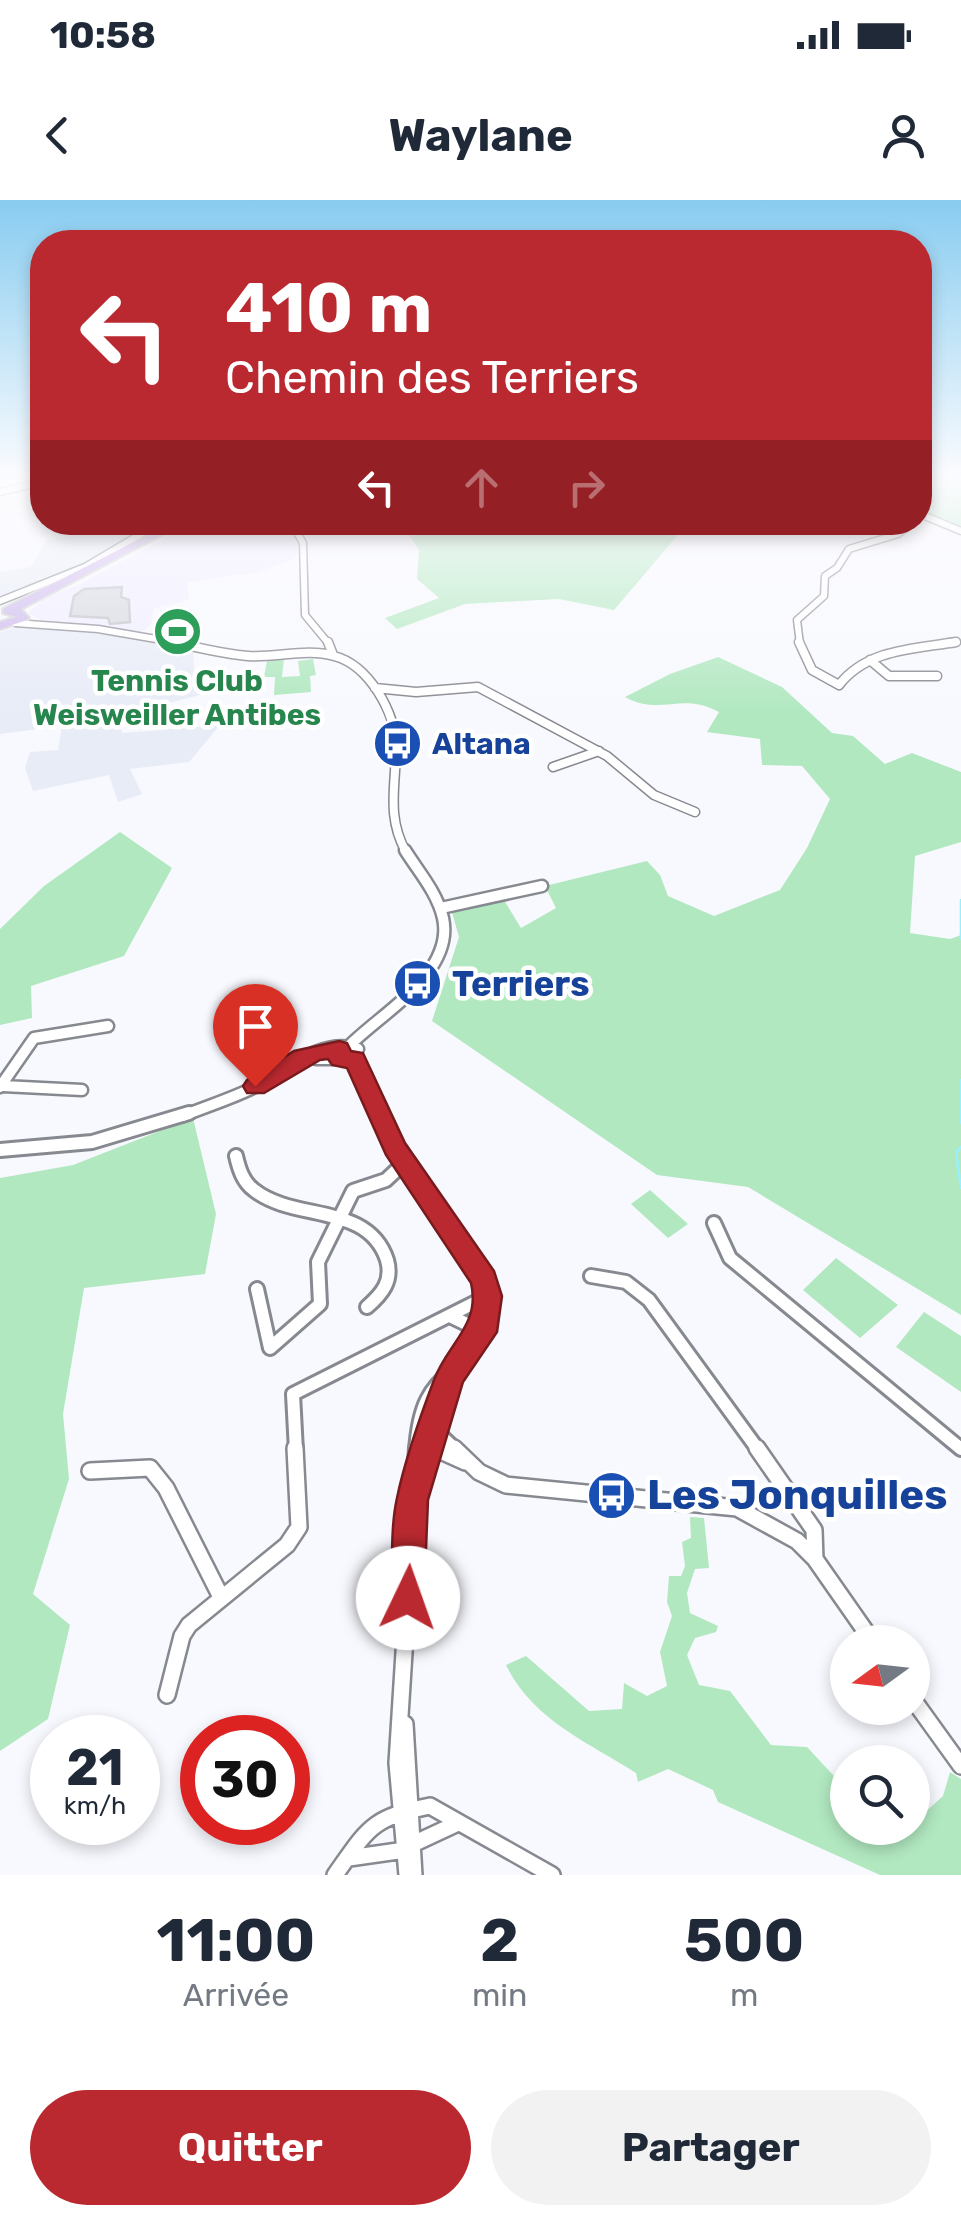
<!DOCTYPE html>
<html lang="fr">
<head>
<meta charset="utf-8">
<style>
  body { margin:0; font-family:Rubik,sans-serif; background:#f2f2f3; color:#1f2937; height:100vh; display:flex; flex-direction:column; font-size:38px; white-space:nowrap }
  * { box-sizing:border-box; margin:0 }
  p { font-size:32px; color:#747a83 }
  .icon { flex:none; width:55px; height:55px; fill:none; stroke:currentColor; stroke-width:2; stroke-linecap:round; stroke-linejoin:round }
  .map { position:relative; height:1675px; overflow:hidden }
  .panel { display:flex; flex-direction:column; background:#fff; flex:1 }
  .panel>* { flex:none }
  .banner { position:absolute; left:30px; top:30px; width:902px; height:305px; border-radius:40px; box-shadow:0 5px 15px #0003; background:#b9292f; color:#fff; overflow:hidden }
  .needle { width:65px; rotate:255deg }
  .controls { position:absolute; left:830px; top:1425px; display:grid; gap:20px }
  .controls a { display:grid; place-items:center; width:100px; height:100px; border-radius:50%; background:#fff; box-shadow:0 5px 15px #0003; font-size:50px }
  .speed { position:absolute; left:30px; top:1515px; display:flex; gap:20px; font-size:50px; font-weight:700; text-align:center }
  .speed>* { display:grid; place-content:center; width:130px; height:130px; border-radius:50%; background:#fff; box-shadow:0 5px 15px #0003; line-height:1 }
  .speed small { font-size:25px; font-weight:400 }
  .speed .limit { border:15px solid #d22; background:#fff; color:#111 }
  .pin { position:absolute; display:grid; place-items:center; width:85px; height:85px; color:#fff; margin:-102px -42px; border-radius:50% 50% 50% 0; rotate:-45deg; box-shadow:0 0 10px #0007 }
  .pin .icon { rotate:45deg }
  .me { position:absolute; width:110px; margin:-55px; rotate:3deg; stroke-linejoin:round; filter:drop-shadow(0 0 8px #0008) }
  .turn { display:flex; align-items:center; gap:35px; height:210px; padding:0 30px; font-size:45px }
  .turn .icon { width:130px; height:130px; stroke-width:2.5 }
  .turn b { display:block; font-size:70px; line-height:85px }
  .lanes { display:flex; align-items:center; height:95px; padding:0 30px; background:#0003; justify-content:center; gap:50px; direction:ltr }
  .lanes .off { opacity:.35 }
  .eta { display:flex; justify-content:space-evenly; align-items:center; height:170px; text-align:center }
  .eta b { font-size:60px; font-weight:700; line-height:70px }
  .action { display:flex; gap:20px; margin-top:auto; padding:20px 30px }
  .action a { flex:1; height:115px; border-radius:60px; background:#b9292f; color:#fff; font-size:40px; font-weight:700; line-height:115px; text-align:center }
  .action a+a { background:#f2f2f3; color:#1f2937 }
  .status { display:flex; justify-content:space-between; align-items:center; height:70px; padding:0 50px; background:#fff; direction:ltr }
  .status svg { height:28px; fill:currentColor }
  header { display:flex; justify-content:space-between; align-items:center; height:130px; padding:0 30px; background:#fff; font-size:45px; font-weight:700 }
  .map>svg:first-child { display:block }
</style>
</head>
<body>
<div class="status"><b>10:58</b><svg viewBox="0 0 49 12"><path d="M0 12V9h3v3zM5 12V6h3v6zM10 12V3h3v9zM15 12V0h3v12zM26 1h20v11H26zM47 4h2v5h-2z"/></svg></div>
<header><svg class="icon" aria-label="back" viewBox="0 0 24 24"><path d="M15 5l-7 7 7 7"/></svg>Waylane<svg class="icon" aria-label="person" viewBox="0 0 24 24"><circle cx="12" cy="8" r="4"/><path d="M4 21q1-7 8-7t8 7"/></svg></header>
<div class="map">
<svg width="961" height="1675" viewBox="0 0 961 1675">
  <rect width="100%" height="100%" fill="#f8f9fe"/>
  <path fill="#e8ecf7" d="M75 323H150L78 368 0 399V372L31 367 46 340 71 336Z
    M23 425 193 445 194 475 206 486 220 490 117 516 122 533 220 525 189 562 130 569 142 594 118 602 109 575 33 591 25 568 30 552 58 550 62 526 0 534V432Z"/>
  <path fill="#efedff" d="M266 323H286L299 347 294 359 259 372 187 382 189 400 154 408 151 424 142 432 40 420 28 413 46 397 78 385 181 330 195 334 225 332Z"/>
  <path fill="#b1e8c0" d="M920 280H961V331L920 315Z
    M478 323V322L688 323 614 410 559 399 465 404 397 429 385 418 439 398 417 379 419 350 406 330Z
    M718 457 782 487 832 533 853 536 885 564 912 553 961 572V642L915 656 910 733 950 739 961 735V1115L748 987 657 975 432 821 459 737 451 709 502 697 521 728 556 708 545 686 647 661 660 675 668 696 714 716 780 690 807 648 830 599 802 566 762 565 760 539 707 532 719 512C681 491 662 517 625 497L670 474Z
    M284 459 282 477 300 476 298 461 313 459 316 475 310 476 311 492 274 495 275 477H264L267 460Z
    M120 632 172 668 124 756 31 786 32 818 0 825V729L44 686Z
    M193 918 216 1014 205 1074 84 1088 63 1214 69 1279 33 1394 70 1425 48 1519 0 1551V978L73 965Z
    M650 990 688 1024 668 1038 631 1004Z
    M836 1058 898 1105 860 1138 803 1090Z
    M924 1112 961 1136V1192L896 1147Z
    M690 1317 704 1318 709 1368 695 1369 687 1393 690 1413 718 1426 716 1432 695 1438 687 1455 699 1485 730 1491 771 1545 807 1547 847 1590 848 1628H912L913 1623 943 1596 950 1572 961 1579V1675H880L718 1602 713 1590 668 1569 638 1582 636 1573C586 1541 533 1520 506 1465L526 1456 589 1511 622 1509 624 1483 647 1496 667 1486 660 1452 672 1416 667 1402 669 1376H681L685 1366 682 1342 691 1338Z"/>
  <g fill="none" stroke-linecap="round" stroke-linejoin="round">
    <path stroke="#98f0fd" stroke-width="2.5" d="M961 700V739
      M961 880V910
      M961 911V923
      M961 947 956 952 961 988"/>
  </g>
  <path fill="#d3d6de" stroke="#bdbfc7" stroke-width="2.5" d="M122 387 121 397 129 400 130 422 110 424 108 418 70 416 74 396 84 389Z"/>
  <g fill="none" stroke-linecap="round" stroke-linejoin="round">
    <defs>
      <path id="street-far4" d="M0 292 42 282
        M920 314 961 331
        M291 322 303 343 305 415 329 444
        M346 322H379
        M0 401 85 367 161 322
        M15 423 98 429 185 444
        M800 444 797 420 824 396 825 376 837 368 849 349 898 334 912 322
        M943 444 956 442"/>
      <path id="street-far3" d="M172 442C197 447 223 454 248 456 276 458 307 448 334 456 369 465 396 513 396 547 396 586 386 616 406 652
        M328 442 333 455
        M799 442 812 470 839 485C867 449 914 449 956 442
        M870 460 889 476H937
        M375 488 416 492 478 487 607 556 654 595 695 612
        M553 567 599 551"/>
      <path id="street-far2" d="M441 708 542 686
        M350 845C382 813 455 772 443 718 437 692 418 671 405 650
        M316 859H355
        M355 859 380 916
        M3 886 82 890
        M0 887 34 838 108 826
        M183 916C207 906 234 898 257 886 286 870 323 836 358 849"/>
      <path id="street-far1" d="M379 913C385 925 389 937 395 948 421 993 514 1080 481 1134 448 1187 421 1175 416 1251
        M0 950 92 942 189 913
        M236 956C239 969 243 982 254 990 294 1022 368 1002 387 1060 393 1081 382 1094 367 1107
        M714 1023 730 1058 961 1249
        M591 1076 626 1082 649 1100 759 1251
        M257 1089 270 1148 320 1104 318 1062 353 991 386 980 404 963
        M450 1116 483 1132
        M434 1229 457 1251
        M427 1243 437 1251
        M296 1251 293 1194 488 1096
        M428 1251 455 1166"/>
      <path id="street" d="M434 1248 465 1262
        M454 1248 479 1272 506 1285 737 1308 797 1341 815 1359 873 1442
        M757 1248 814 1330 815 1359
        M90 1271 150 1268 166 1288 221 1397
        M415 1293 429 1248
        M167 1495 182 1436 189 1425 287 1345 299 1327 295 1248
        M912 1498 961 1566
        M405 1524 414 1675
        M349 1658 398 1651 458 1623
        M335 1675C369 1627 371 1618 430 1606L552 1675
        M407 1675 397 1563 417 1248"/>
      <path id="primary" d="M173 322H186L21 409 29 418 27 420 0 429V422L16 417 3 413V409Z"/>
    </defs>
    <use href="#street-far4" stroke="#878990" stroke-width="9"/>
    <use href="#street-far3" stroke="#878990" stroke-width="11"/>
    <use href="#street-far2" stroke="#878990" stroke-width="15"/>
    <use href="#street-far1" stroke="#878990" stroke-width="18"/>
    <use href="#street" stroke="#878990" stroke-width="20"/>
    <use href="#primary" stroke="#d4d4d5" stroke-width="4"/>
    <use href="#street-far4" stroke="#fff" stroke-width="6"/>
    <use href="#street-far3" stroke="#fff" stroke-width="8"/>
    <use href="#street-far2" stroke="#fff" stroke-width="10"/>
    <use href="#street-far1" stroke="#fff" stroke-width="12"/>
    <use href="#street" stroke="#fff" stroke-width="15"/>
    <use href="#primary" fill="#cab5eb" fill-rule="evenodd"/>
  </g>
  <linearGradient id="sky" x2="0" y2="1"><stop stop-color="#88ccf0"/><stop offset="0.54" stop-color="#fcfcff"/><stop offset="1" stop-color="#fcfcff" stop-opacity="0"/></linearGradient>
  <rect width="961" height="514" fill="url(#sky)"/>
  <path fill="#b9292f" stroke="#781b1f" stroke-width="2.5" d="M339 841 347 843 351 851 363 853 405 943 494 1071 502 1096 497 1132 463 1182 428 1300 424 1398 419 1410 408 1415 396 1410 391 1398C393 1366 390 1329 397 1298 405 1259 420 1217 434 1180 447 1144 481 1125 471 1083L386 955 347 868 332 865 328 859 320 860 264 893H247L243 886 247 880 294 851Z"/>
  <defs>
    <symbol id="stadium-disc" viewBox="-11 -11 22 22"><circle r="9.5" fill="#2e9e5b" stroke="#fff"/><path d="M0-5a6.5 5 0 1 0 0 10a6.5 5 0 1 0 0-10ZM-3.5-1.8h7v3.6h-7Z" fill="#fff"/></symbol>
    <symbol id="bus-disc" viewBox="-11 -11 22 22"><circle r="9.5" fill="#1a4fb4" stroke="#fff"/><path d="M-5-6H5V4H4V6H2V4H-2V6H-4V4H-5ZM-3.5-4V0h7V-4ZM-3.5 1.2v1.5H-2V1.2ZM2 1.2v1.5H3.5V1.2Z" fill="#fff"/></symbol>
  </defs>
  <g fill-rule="evenodd">
    <use href="#stadium-disc" x="150" y="404" width="55" height="55"/>
    <use href="#bus-disc" x="370" y="516" width="55" height="55"/>
    <use href="#bus-disc" x="390" y="756" width="55" height="55"/>
    <use href="#bus-disc" x="584" y="1268" width="55" height="55"/>
  </g>
  <g text-anchor="middle" dominant-baseline="central" stroke-width="9" stroke-linejoin="round" paint-order="stroke">
    <g font-size="30" font-weight="bold" fill="#27864d" stroke="#fff">
      <text x="177" y="481">Tennis Club<tspan x="177" dy="34">Weisweiller Antibes</tspan></text>
    </g>
    <g font-size="30" font-weight="bold" fill="#164399" stroke="#fff" text-anchor="start">
      <text x="432" y="544">Altana</text>
    </g>
    <g font-size="35" font-weight="bold" fill="#164399" stroke="#fff" text-anchor="start">
      <text x="452" y="784">Terriers</text>
    </g>
    <g font-size="42" font-weight="bold" fill="#164399" stroke="#fff" text-anchor="start">
      <text x="647" y="1295">Les Jonquilles</text>
    </g>
  </g>
</svg>
<div class="controls">
<a><svg class="needle" viewBox="-14 -14 28 28"><path d="M0-13l5 13h-10z" fill="#e53935"/><path d="M0 13l5-13h-10z" fill="#747a83"/></svg></a>
<a><svg class="icon" aria-label="search" viewBox="0 0 24 24"><circle cx="10" cy="10" r="6"/><path d="M15 15l6 6"/></svg></a>
</div>
<div class="speed"><div>21<small>km/h</small></div><div class="limit">30</div></div>
<div class="pin" style="left:255px;top:886px;background:#d93025"><svg class="icon" aria-label="arrive" viewBox="0 0 24 24"><path d="M6 21V4h12l-3 4 3 4H6"/></svg></div>
<svg class="me" style="left:408px;top:1398px" viewBox="-20 -20 40 40"><circle r="19" fill="#fff"/><path d="M0-13L10 11 0 6-10 11z" fill="#b9292f"/></svg>
<div class="banner">
<div class="turn"><svg class="icon" aria-label="left" viewBox="0 0 24 24"><path d="M17 20v-9H6M10 6l-5 5 5 5"/></svg><div><b>410 m</b>Chemin des Terriers</div></div>
<div class="lanes"><svg class="icon" aria-label="left" viewBox="0 0 24 24"><path d="M17 20v-9H6M10 6l-5 5 5 5"/></svg><svg class="icon off" aria-label="ahead" viewBox="0 0 24 24"><path d="M12 20V5M6 11l6-6 6 6"/></svg><svg class="icon off" aria-label="right" viewBox="0 0 24 24"><path d="M7 20v-9h11M14 6l5 5-5 5"/></svg></div>
</div>
</div>
<section class="panel">
<div class="eta">
<div><b>11:00</b><p>Arrivée</p></div>
<div><b>2</b><p>min</p></div>
<div><b>500</b><p>m</p></div>
</div>
<div class="action"><a>Quitter</a><a>Partager</a></div>
</section>
</body>
</html>
